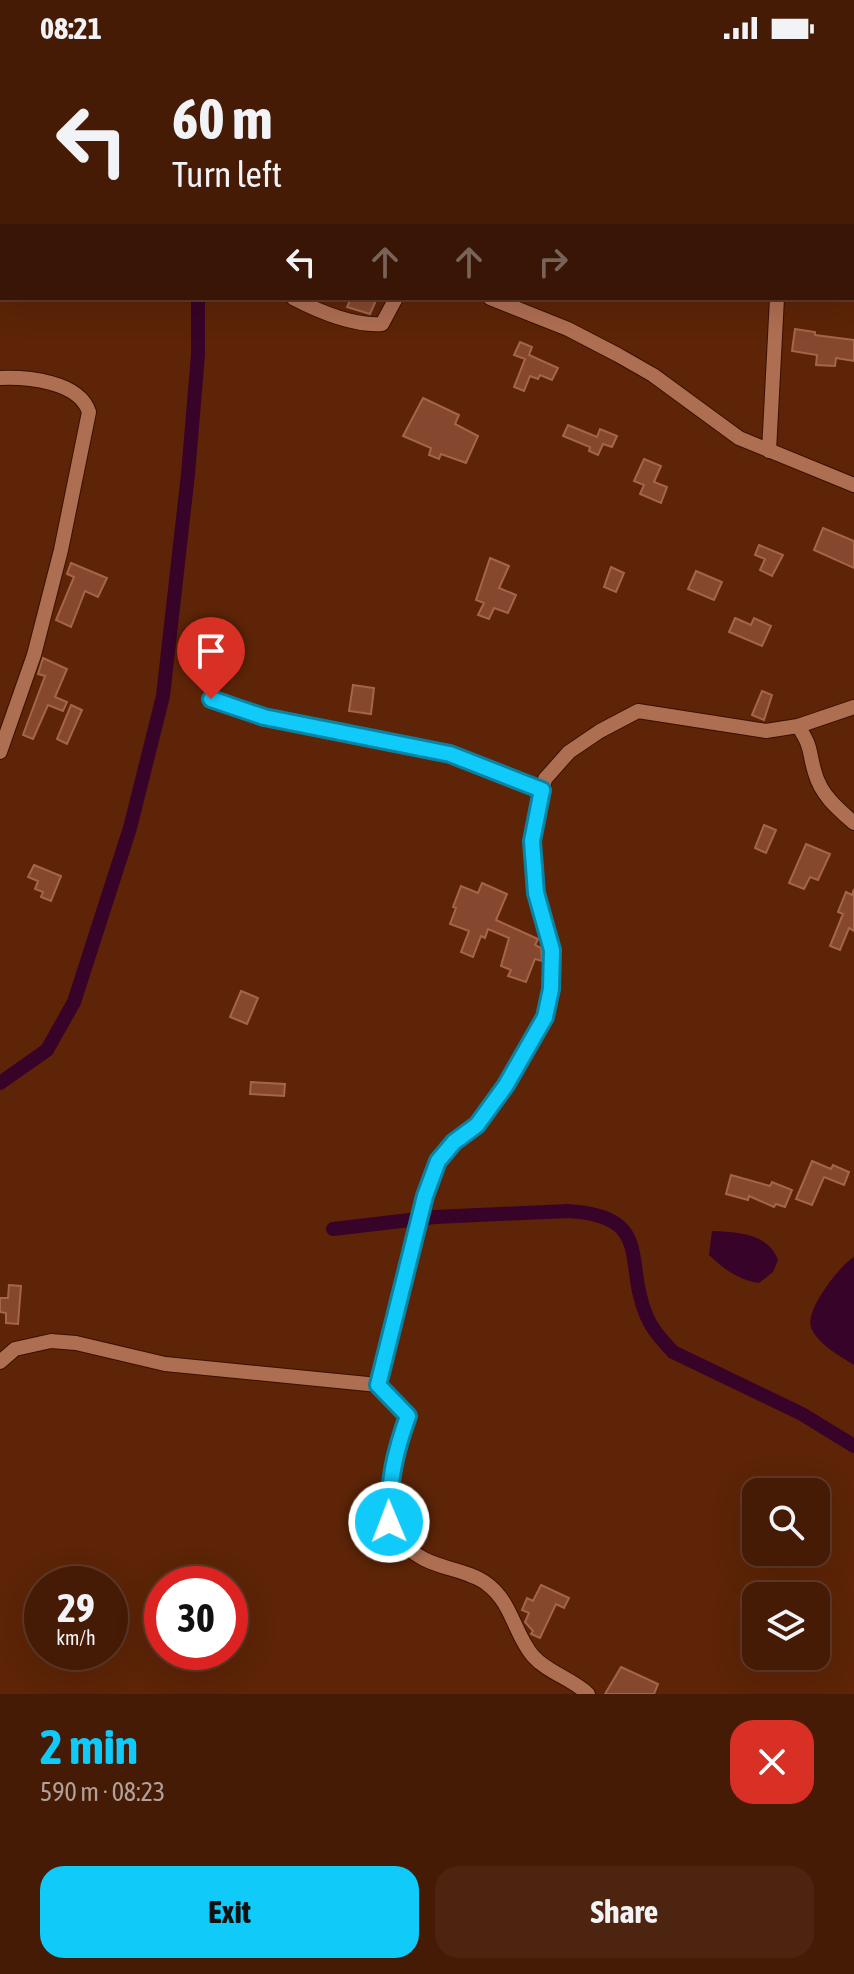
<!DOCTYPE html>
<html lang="en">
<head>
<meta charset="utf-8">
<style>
  body { margin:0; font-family:"Asap Condensed",sans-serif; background:#4d240f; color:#f1f3f6; height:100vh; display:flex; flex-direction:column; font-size:30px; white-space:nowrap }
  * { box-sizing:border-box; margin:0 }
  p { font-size:26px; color:#b0a19a }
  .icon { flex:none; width:44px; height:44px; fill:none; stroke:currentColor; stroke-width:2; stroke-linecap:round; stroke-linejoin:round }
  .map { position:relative; height:1638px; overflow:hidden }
  .panel { display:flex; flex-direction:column; background:#461b05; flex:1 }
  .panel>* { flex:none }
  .banner { position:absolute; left:0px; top:0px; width:854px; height:244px; box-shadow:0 8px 32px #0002,0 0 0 2px #5e3927; background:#461b05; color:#f1f3f6; overflow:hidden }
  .fabs { position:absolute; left:742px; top:1422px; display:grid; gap:16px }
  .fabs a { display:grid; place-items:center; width:88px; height:88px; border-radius:16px; background:#461b05; box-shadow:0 8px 32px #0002,0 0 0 2px #5e3927; font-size:40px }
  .speed { position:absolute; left:24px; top:1510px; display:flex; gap:16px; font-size:40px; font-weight:700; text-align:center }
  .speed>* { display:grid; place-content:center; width:104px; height:104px; border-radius:50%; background:#461b05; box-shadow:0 8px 32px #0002,0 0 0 2px #5e3927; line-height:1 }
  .speed small { font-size:20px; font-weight:400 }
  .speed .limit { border:12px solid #d22; background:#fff; color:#111 }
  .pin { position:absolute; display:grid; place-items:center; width:68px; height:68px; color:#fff; margin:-82px -34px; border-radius:50% 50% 50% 0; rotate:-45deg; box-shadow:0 0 8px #0007 }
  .pin .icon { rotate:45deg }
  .me { position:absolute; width:88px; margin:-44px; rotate:359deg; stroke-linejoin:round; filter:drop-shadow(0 0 6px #0008) }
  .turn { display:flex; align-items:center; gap:28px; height:168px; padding:0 40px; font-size:36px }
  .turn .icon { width:104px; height:104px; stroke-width:2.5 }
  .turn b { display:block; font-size:56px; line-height:68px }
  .lanes { display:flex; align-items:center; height:76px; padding:0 40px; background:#0003; justify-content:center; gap:40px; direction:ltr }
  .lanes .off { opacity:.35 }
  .round { display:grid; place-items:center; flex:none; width:84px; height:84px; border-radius:24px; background:#4d240f }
  .summary { display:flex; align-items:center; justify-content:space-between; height:136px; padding:0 40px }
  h1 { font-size:48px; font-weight:700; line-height:60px; color:#10cafa }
  .action { display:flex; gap:16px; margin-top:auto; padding:16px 40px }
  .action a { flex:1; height:92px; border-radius:24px; background:#10cafa; color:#111; font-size:32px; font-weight:700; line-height:92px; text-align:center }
  .action a+a { background:#4d240f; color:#f1f3f6 }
  .status { display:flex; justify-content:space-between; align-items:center; height:56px; padding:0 40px; background:#461b05; direction:ltr }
  .status svg { height:22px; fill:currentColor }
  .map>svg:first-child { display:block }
</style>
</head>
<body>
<div class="status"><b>08:21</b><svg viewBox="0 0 49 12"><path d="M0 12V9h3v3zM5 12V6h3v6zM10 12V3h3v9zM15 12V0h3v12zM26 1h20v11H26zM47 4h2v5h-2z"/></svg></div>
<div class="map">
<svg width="854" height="1638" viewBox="0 0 854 1638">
  <rect width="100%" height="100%" fill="#5d2407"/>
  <path fill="#380328" d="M712 1175C737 1176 768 1177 778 1204L773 1216 759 1227C738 1224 724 1213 709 1199Z
    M854 1201V1309C840 1300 817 1288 811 1271 805 1254 840 1209 854 1201Z"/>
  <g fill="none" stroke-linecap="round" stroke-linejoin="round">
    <path stroke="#380328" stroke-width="14" d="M145 0 146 2
      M0 1027 47 994 74 946 130 772 163 640 188 418 198 299V242
      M333 1173 435 1161 568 1155C655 1160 623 1207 647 1261 653 1275 663 1285 673 1296L802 1358 854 1390"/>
  </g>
  <path fill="#85482e" stroke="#a5654a" stroke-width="2" d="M351 242H377L370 258 347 251Z
    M795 273 815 276V279L854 284V305L836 302 835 310 816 309 817 299 792 295Z
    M520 286 532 291 529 299 558 312 552 324 540 319 538 323 530 320 524 335 514 331 525 303 514 299Z
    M423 342 459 359 455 368 478 380 466 407 441 398 439 403 429 399 431 392 403 380Z
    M568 369 597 381 600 373 617 380 612 391 603 388 598 399 589 395 590 391 563 380Z
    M644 403 661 410 654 426 667 431 661 447 640 438 644 429 634 425Z
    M823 472 854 485V512L814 494Z
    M759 489 783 499 772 520 760 514 765 503 755 499Z
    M490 502 509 510 499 532 516 539 508 557 494 552 489 563 478 559 484 547 476 544Z
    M71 507 107 522 98 541 85 535 71 571 56 564 74 521 67 518Z
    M611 511 624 517 616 536 604 531Z
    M696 515 722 526 714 544 688 533Z
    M735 562 751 569 754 562 771 570 762 590 729 576Z
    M43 602 67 613 55 641 67 646 63 655 48 649 33 683 23 679 45 620 38 618Z
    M353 629 374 632 371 658 349 655Z
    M762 635 772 639 764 664 752 659Z
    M71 649 82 654 67 688 57 683Z
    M764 769 776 774 766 797 755 792Z
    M806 788 830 798 818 824 810 821 804 833 789 827Z
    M34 809 61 820 51 845 41 841 43 836 35 833 38 825 28 821Z
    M482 827 507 838 496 864 538 883 535 889 541 892 542 905 535 903 526 926 508 920 511 914 501 910 509 882 488 873 485 882 481 880 473 901 461 896 469 875 450 868 456 852 453 851 461 830 478 837Z
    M854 833V875L849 872 840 894 830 890 843 858 838 856 846 836 852 839Z
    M241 935 258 942 247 968 230 961Z
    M251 1026 285 1028 284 1040 250 1038Z
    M812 1105 831 1113 833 1109 849 1116 844 1129 824 1121 812 1149 796 1143Z
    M731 1119 770 1130 772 1126 792 1134 785 1151 776 1148 774 1151 749 1140 748 1144 726 1138Z
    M9 1229 21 1230 18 1268 6 1267V1257L0 1256V1242H8Z
    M541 1529 569 1542 564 1552 556 1548 540 1582 531 1578 533 1575 525 1566 529 1557 522 1554 527 1542 533 1545Z
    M621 1611 658 1628 654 1638H605Z"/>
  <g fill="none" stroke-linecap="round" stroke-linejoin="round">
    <defs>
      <path id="street" d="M783 0V2
        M371 2 373 0
        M293 242C318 255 354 270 382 268L396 242
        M490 242 568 273 618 299 653 319 739 382 854 429
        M0 322C27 321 79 325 89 356L61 494 34 599 0 696
        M769 395 777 242
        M211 643 239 650 264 661 450 698 542 734
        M798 670C813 693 808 694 815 717 821 739 838 753 854 767
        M0 1306 15 1293 51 1285 76 1287 165 1308 378 1329 408 1360C391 1407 367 1473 424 1503 443 1513 470 1515 487 1528 512 1546 515 1580 533 1600 548 1617 571 1622 588 1638
        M378 1329 425 1140 438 1105 454 1086 477 1069 506 1029 545 961 551 933 552 894 536 837 532 785 545 723 569 696 600 675 638 655 766 675 798 670 854 651"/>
    </defs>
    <use href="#street" stroke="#3a1000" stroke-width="16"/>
    <use href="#street" stroke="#ae6e52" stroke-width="14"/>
  </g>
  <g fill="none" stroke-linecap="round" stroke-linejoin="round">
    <defs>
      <path id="route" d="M211 643 264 661 450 698 542 734 532 785 536 837 552 894 551 933 545 961 506 1029 477 1069 454 1086 438 1105 425 1140 378 1329 408 1360C394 1399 389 1424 389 1466"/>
    </defs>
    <use href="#route" stroke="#0a83a2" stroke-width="20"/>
    <use href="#route" stroke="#10cafa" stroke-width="14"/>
  </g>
</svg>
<div class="fabs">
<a><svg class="icon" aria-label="search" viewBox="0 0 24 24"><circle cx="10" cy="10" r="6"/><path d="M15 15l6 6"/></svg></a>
<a><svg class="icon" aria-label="layers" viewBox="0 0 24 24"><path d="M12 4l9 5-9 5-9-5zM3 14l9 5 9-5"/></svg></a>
</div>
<div class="speed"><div>29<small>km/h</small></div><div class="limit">30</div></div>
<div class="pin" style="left:211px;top:643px;background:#d93025"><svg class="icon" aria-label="arrive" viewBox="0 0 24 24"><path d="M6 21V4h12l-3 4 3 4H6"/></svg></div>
<svg class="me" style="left:389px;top:1466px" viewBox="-20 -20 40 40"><circle r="17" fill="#10cafa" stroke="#fff" stroke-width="3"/><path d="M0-11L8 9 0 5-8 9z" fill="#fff"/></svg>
<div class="banner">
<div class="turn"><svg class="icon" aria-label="left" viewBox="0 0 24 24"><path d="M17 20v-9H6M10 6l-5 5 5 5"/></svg><div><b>60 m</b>Turn left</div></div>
<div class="lanes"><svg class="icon" aria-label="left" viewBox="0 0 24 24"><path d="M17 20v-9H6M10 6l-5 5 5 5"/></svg><svg class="icon off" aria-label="ahead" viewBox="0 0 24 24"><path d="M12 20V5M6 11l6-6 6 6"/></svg><svg class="icon off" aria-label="ahead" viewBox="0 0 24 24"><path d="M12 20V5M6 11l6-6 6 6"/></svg><svg class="icon off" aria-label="right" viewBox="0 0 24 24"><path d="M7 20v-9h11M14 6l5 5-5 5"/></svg></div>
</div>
</div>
<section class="panel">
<div class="summary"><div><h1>2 min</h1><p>590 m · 08:23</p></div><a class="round" style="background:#d93025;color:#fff"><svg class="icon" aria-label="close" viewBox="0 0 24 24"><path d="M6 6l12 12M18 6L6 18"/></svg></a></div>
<div class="action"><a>Exit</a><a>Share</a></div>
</section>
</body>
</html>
